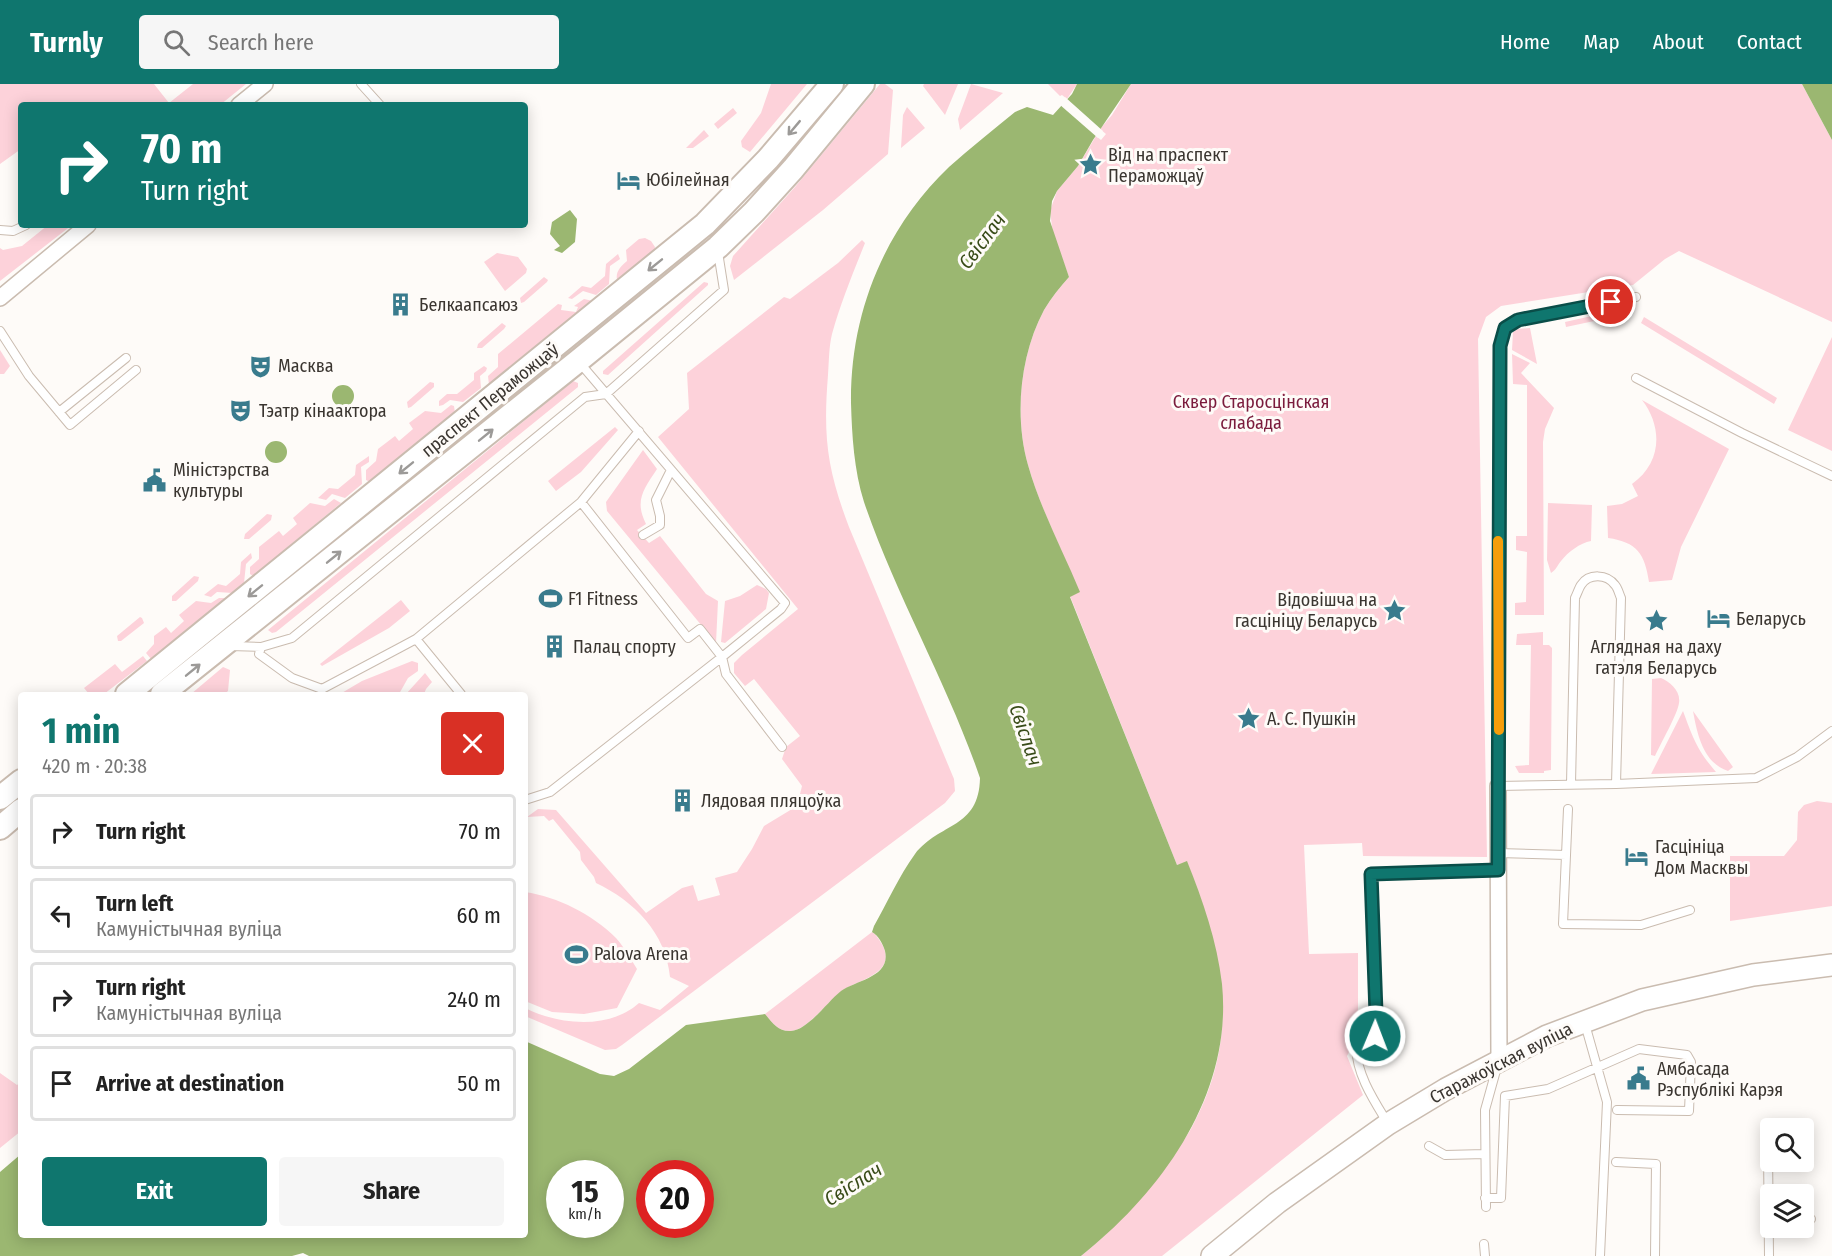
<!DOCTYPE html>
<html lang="en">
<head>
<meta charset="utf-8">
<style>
  body { margin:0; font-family:"Fira Sans Condensed",sans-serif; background:#f6f6f6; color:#222; height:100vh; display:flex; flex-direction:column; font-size:22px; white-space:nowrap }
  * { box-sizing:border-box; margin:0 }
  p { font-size:20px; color:#767676 }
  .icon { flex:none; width:33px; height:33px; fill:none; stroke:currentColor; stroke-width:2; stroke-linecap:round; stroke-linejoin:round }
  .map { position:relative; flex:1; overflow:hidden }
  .sheet { position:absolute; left:18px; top:608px; width:510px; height:546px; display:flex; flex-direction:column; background:#fff; border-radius:6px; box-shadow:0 3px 15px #0003 }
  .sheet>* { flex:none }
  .hud { position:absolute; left:18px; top:18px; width:510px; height:126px; border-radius:6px; box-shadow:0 3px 15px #0003; background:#0f766e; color:#fff; overflow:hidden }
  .tools { position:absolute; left:1760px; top:1034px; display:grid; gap:12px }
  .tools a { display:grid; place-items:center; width:54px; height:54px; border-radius:6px; background:#fff; box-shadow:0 3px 15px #0003; font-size:30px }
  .speed { position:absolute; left:546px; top:1076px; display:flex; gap:12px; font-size:30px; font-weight:700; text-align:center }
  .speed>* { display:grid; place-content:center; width:78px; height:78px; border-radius:50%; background:#fff; box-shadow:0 3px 15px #0003; line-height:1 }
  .speed small { font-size:15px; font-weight:400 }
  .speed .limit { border:9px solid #d22; background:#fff; color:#111 }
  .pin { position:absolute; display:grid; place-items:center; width:51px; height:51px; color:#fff; margin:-26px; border:3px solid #fff; border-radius:50%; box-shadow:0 2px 6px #0007 }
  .me { position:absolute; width:66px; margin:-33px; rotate:1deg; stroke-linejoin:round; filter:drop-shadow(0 0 4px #0008) }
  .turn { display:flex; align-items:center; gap:21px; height:126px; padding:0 24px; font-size:27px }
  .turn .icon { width:78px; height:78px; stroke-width:2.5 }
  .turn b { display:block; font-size:42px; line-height:51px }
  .round { display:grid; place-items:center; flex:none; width:63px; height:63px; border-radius:6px; background:#f6f6f6 }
  .summary { display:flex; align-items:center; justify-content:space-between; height:102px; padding:0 24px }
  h1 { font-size:36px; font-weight:700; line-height:45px; color:#0f766e }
  .primary-button { display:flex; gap:12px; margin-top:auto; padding:12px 24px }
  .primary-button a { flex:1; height:69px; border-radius:6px; background:#0f766e; color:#fff; font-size:24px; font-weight:700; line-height:69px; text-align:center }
  .primary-button a+a { background:#f6f6f6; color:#222 }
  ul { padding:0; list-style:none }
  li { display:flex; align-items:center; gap:18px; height:75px; margin:0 12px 9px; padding:0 12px; border:3px solid #e0e0e0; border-radius:6px }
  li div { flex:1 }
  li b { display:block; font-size:22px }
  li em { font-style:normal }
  header { display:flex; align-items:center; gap:36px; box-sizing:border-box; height:84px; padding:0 30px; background:#0f766e; color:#fff }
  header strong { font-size:28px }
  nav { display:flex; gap:33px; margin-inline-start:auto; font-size:21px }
  .search { width:420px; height:54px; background:#f6f6f6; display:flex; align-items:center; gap:15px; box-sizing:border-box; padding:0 21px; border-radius:6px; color:#767676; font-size:22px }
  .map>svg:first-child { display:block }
</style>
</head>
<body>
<header>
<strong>Turnly</strong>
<div class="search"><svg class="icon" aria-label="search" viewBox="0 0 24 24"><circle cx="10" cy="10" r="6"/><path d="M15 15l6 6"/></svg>Search here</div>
<nav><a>Home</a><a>Map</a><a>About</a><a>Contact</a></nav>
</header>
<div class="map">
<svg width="1832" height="1172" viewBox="0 0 1832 1172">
  <rect width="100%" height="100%" fill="#fefbf8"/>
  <path fill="#fdd2da" d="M0 0H154L169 19 193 0H246L220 21H21V65L0 80Z
    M771 0H807L750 68 742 63 741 57 761 29Z
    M880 0H885L893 6 888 70 823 126 734 196 730 182 733 172 795 103Z
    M924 0H958L945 31 923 2Z
    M971 0 1003 9 960 46 958 35Z
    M1048 0H1077L1067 15 1062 11 1060 12Z
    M1131 0H1802L1832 56V238L1679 167 1665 175 1633 201 1501 222 1486 233 1478 255 1487 773 1363 772 1362 759 1304 761 1309 870 1358 869V951L1347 972 1363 1011 1162 1172H1081C1116 1144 1144 1112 1170 1075 1178 1064 1187 1053 1193 1041 1242 948 1223 870 1187 778L1177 781 1070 512 1079 508C1062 466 1040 424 1028 381 1014 332 1020 271 1044 226 1051 214 1060 203 1069 193L1053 150 1050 127 1057 107 1078 82 1096 52 1101 56 1106 50 1100 45 1112 31Z
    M907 23 925 44 901 64 903 31Z
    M733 24 737 29 718 45 714 40Z
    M704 46 709 52 693 64H686Z
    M48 141H72L0 197V164L3 166 22 162Z
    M645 154 651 157 655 163 654 168 618 199C614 189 620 183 627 177L626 166 639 155Z
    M862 156 865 159C853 189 841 218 832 250 829 262 829 277 828 291 823 353 827 385 849 443L954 695 955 707 945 719 622 961 616 965 605 966 525 932V924C559 941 609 946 639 919L660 926 689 902 670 893C666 849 634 817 596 799L594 793 581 776 580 768 553 735 549 737 544 732 527 733 538 725 556 726 646 829 682 804 693 801 698 817 720 811 715 794 737 788 752 765 764 742 797 722 802 702 782 675 786 663 800 652 754 595 745 602 734 589V579L742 571 798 525 658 353 689 325 687 289 784 213 790 215 838 179Z
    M497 169 518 173 527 185 526 189 505 207 484 178Z
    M618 170 620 175 610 182 609 200 596 211 583 207 572 215 568 214 582 202 591 204 605 192 606 180Z
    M544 193 548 196 547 198 524 218 521 219 520 214Z
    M704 198 708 199V201L608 291 603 290V287Z
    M584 215 593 217 489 301 488 292 498 283V270L558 220 562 221 561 226 576 228 578 223 574 222Z
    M1632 223 1627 230 1566 243 1565 238Z
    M1644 233 1777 314 1774 320 1641 239Z
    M502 239 506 242 504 245 482 264H477L478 260Z
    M1530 244 1537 280 1512 266 1513 248 1517 245Z
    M1832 253V367L1788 346Z
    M0 266 10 282 4 290H0Z
    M1512 270 1530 279 1521 289 1554 324 1545 345 1543 358 1544 531H1515V519L1526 518 1527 468 1516 466V452H1527V301L1513 300Z
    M484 282 487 284 486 287 480 292 481 304 463 318 450 316 443 321 439 322V317L447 310H457L474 296V289Z
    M573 297 578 299V303L276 548 272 549 268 546Z
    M430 298 434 299V303L411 323 408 324 407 318Z
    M1642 316 1729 365 1681 463 1672 496 1649 498C1645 470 1637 458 1608 454L1607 422 1622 420 1638 412 1632 400C1662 379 1663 343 1642 316Z
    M451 321 454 322 455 329 370 398 366 396V386L376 377 378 365 395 352 399 357 413 345 409 339 425 327 441 329Z
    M615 343 618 346 581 388 556 407 548 397Z
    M643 366 657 385C644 405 634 416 646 440L637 446 649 459 660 452 706 510 718 517 716 559 607 427 606 418Z
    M369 372V378L361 383 362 400 345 414 332 410 326 416 318 414 329 404 338 405 355 391 356 381Z
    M334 415 341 419 253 492 250 490V483L259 475V463L279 447 283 452 297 440 293 434 310 419 325 422Z
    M1548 419 1592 421 1591 457C1580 459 1568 468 1561 477 1557 482 1556 486 1551 489L1547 476Z
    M267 430 272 431 271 436 249 455H244L245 450Z
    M251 469 252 474 246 480 244 499 233 509 217 508 211 513 204 511 218 500 226 502 240 490 241 478Z
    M194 492 199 493 198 497 176 517H172V512Z
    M757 501 766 505 769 509 766 525 725 559 721 558 725 517 740 512Z
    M219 514H228L151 575 146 569 154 560V552L166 543 171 549 184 537 179 531 196 517 211 519Z
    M401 516 410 527 389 544 322 582 320 580Z
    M140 533 142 534 144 539 121 557H118L117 552Z
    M1543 548V561H1549L1552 564 1551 685V686L1544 687V689H1519L1515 682 1529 681 1531 561H1516L1517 550Z
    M143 572 147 577 104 610H89L84 604 115 580 122 588Z
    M412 577 418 579V587L408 594 399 610H340L362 597Z
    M223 583 230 586 228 607 224 610H191Z
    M425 589 432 598 426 605 424 610H406Z
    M1661 594C1670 598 1681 607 1679 619 1678 629 1660 661 1655 672L1651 671 1652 595Z
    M1683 627C1693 654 1697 666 1716 688L1651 690Z
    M1693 627 1733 683 1728 687C1703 679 1697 649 1693 627Z
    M1817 717 1832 719V822L1730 837V772H1784L1797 756 1798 728 1804 721Z
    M525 808C558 813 592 830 616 854 624 863 631 875 637 885L617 924 584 930 552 928 525 917Z
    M872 848C877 851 880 857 883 862 897 892 853 896 838 910 826 920 807 946 791 947 778 948 772 938 765 930Z
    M0 989 17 1001 21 998V1047L0 1064Z"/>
  <path fill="#9bb771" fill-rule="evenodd" d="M1077 0H1131L1093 56 1078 82 1057 107 1052 117 1050 137 1069 193C1060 203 1051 214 1044 226 1020 271 1014 332 1028 381 1040 424 1063 467 1080 508L1070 513 1177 781 1187 777C1203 817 1217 857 1222 900 1233 1009 1163 1107 1081 1172H309L303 1169 292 1172H0V1088L21 1070V1150H525V957L600 990 614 992 629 985 686 941 765 930C772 938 778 948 791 947 808 946 828 917 841 907 856 896 891 893 885 867 883 860 878 851 872 848L874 842C887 819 899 792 915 770 940 738 979 745 980 694 948 600 896 512 864 418 854 386 852 352 851 319 850 230 884 145 949 83 970 64 993 46 1015 28L1027 23 1053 31 1072 10ZM560 1089H610V1140H560ZM650 1089H700V1140H650Z
    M1802 0H1832V56Z
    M570 126 577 135 575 158 562 169 554 166 560 162 550 150 552 138Z
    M332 312a11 11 0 1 1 22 0a11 11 0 1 1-22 0Z
    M265 368a11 11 0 1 1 22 0a11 11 0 1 1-22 0Z"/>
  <path fill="#fefbf8" d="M1065 13 1103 47 1098 54 1059 20Z"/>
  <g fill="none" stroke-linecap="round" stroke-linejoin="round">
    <defs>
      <path id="service" d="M361 0 380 21
        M0 146 13 147 26 141
        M1636 213 1518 236C1503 244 1503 246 1500 262L1498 702 1616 700 1756 694 1797 673 1832 647
        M0 247 29 292 70 341 136 286
        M579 278 785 519 781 525 722 573 726 590 782 663
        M1636 294 1742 349 1832 392
        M59 328 126 274
        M643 451 660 441V432L656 416 671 386
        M416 555 461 610
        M230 562 261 563 292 554 585 313 606 310 724 206 718 168
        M261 563 259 570 292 594 322 605 403 562 416 555 581 418 639 347
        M1571 700 1575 514C1577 510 1579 504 1581 501 1589 489 1607 490 1615 501 1618 504 1619 510 1621 514L1616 700
        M525 716 550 708 722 573 700 545 688 554 581 418
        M1568 725 1563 840 1641 841 1690 826
        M1498 769 1566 771
        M1585 940 1607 1018 1600 1172
        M1387 1038C1373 1015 1357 991 1356 963L1362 957 1375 952 1376 929 1371 790 1498 787
        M1780 1044 1783 1040
        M1429 1062 1445 1071 1485 1070
        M1616 1078 1656 1080 1655 1172
        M1485 1114H1501L1505 1012 1548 1005 1639 965 1687 971 1691 978 1689 1027 1617 1026
        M1486 1123 1485 1026 1497 983
        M1803 1135H1811
        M1484 1160 1485 1172
        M1769 1172 1768 1064 1770 1061"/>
      <path id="minor" d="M239 21 265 0
        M0 214 88 141
        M1498 702 1499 976"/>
      <path id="secondary" d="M1212 1172 1277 1119 1388 1040 1446 1005 1547 952 1642 916 1753 891 1832 881"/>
      <path id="primary" d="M127 610 705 140 768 75 832 0
        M162 610 578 277 718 163 754 128 793 85 863 0
        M0 714 21 697
        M0 744 21 726"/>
    </defs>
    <use href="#service" stroke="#cabcb0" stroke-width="10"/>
    <use href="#minor" stroke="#cabcb0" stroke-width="18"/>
    <use href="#secondary" stroke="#cabcb0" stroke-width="24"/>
    <use href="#primary" stroke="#cabcb0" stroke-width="26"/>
    <use href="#service" stroke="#fff" stroke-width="8"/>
    <use href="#minor" stroke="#fff" stroke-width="15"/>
    <use href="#secondary" stroke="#fff" stroke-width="21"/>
    <use href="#primary" stroke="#fff" stroke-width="22"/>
  </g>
  <defs><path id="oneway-shaft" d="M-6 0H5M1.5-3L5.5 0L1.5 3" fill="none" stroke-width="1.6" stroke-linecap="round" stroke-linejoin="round" transform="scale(1.5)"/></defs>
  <g stroke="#9c9a98">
    <use href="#oneway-shaft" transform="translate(794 44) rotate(130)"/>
    <use href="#oneway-shaft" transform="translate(655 181) rotate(141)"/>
    <use href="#oneway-shaft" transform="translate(486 351) rotate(-39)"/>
    <use href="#oneway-shaft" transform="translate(406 384) rotate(141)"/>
    <use href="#oneway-shaft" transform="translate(334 473) rotate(-39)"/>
    <use href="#oneway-shaft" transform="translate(255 507) rotate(141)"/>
    <use href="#oneway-shaft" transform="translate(193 586) rotate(-39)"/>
  </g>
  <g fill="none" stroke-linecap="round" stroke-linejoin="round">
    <defs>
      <path id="route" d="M1375 952 1376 929 1371 790 1498 786 1500 262 1505 244 1518 236 1611 218"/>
    </defs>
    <use href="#route" stroke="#0a4d48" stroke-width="15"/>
    <use href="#route" stroke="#0f766e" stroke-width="10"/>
    <path stroke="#f59e0b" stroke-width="10" d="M1498 457 1499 646"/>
  </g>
  <defs>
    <symbol id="sight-bare" viewBox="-9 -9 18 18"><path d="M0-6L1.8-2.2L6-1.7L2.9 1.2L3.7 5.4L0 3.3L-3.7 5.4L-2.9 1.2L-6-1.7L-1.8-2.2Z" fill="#397b8d" stroke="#fefbf8" stroke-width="2.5" paint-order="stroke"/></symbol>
    <symbol id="hotel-bare" viewBox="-9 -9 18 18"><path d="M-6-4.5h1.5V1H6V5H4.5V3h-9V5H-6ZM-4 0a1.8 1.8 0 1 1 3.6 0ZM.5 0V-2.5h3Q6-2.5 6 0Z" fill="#397b8d" stroke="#fefbf8" stroke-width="2.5" paint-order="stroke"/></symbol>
    <symbol id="building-bare" viewBox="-9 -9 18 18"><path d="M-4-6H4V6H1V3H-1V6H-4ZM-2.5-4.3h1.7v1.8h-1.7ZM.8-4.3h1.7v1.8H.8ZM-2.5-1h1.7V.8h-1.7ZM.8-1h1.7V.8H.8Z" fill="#397b8d" stroke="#fefbf8" stroke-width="2.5" paint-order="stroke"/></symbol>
    <symbol id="theatre-bare" viewBox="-9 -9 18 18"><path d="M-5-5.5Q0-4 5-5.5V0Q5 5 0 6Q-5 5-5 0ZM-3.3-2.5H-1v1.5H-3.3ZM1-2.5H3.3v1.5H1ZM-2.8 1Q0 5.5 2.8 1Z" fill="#397b8d" stroke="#fefbf8" stroke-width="2.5" paint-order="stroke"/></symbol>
    <symbol id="civic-bare" viewBox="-9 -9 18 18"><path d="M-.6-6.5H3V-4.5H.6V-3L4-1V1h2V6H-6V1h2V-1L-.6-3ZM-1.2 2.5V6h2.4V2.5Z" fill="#397b8d" stroke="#fefbf8" stroke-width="2.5" paint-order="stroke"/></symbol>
    <symbol id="stadium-bare" viewBox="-9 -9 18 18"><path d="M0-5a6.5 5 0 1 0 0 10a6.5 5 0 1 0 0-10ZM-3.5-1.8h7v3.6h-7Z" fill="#397b8d" stroke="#fefbf8" stroke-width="2.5" paint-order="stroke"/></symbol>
  </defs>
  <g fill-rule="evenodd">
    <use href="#sight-bare" x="1074" y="64" width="33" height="33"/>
    <use href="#hotel-bare" x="612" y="80" width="33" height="33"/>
    <use href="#building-bare" x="384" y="204" width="33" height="33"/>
    <use href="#theatre-bare" x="244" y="266" width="33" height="33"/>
    <use href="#theatre-bare" x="224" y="310" width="33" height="33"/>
    <use href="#civic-bare" x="138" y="380" width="33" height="33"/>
    <use href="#stadium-bare" x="534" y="498" width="33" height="33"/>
    <use href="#sight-bare" x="1378" y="510" width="33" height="33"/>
    <use href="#hotel-bare" x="1702" y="518" width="33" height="33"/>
    <use href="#sight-bare" x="1640" y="520" width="33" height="33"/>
    <use href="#building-bare" x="538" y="546" width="33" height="33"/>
    <use href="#sight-bare" x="1232" y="618" width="33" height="33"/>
    <use href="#building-bare" x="666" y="700" width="33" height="33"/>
    <use href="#hotel-bare" x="1620" y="756" width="33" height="33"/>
    <use href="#stadium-bare" x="560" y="854" width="33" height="33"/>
    <use href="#civic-bare" x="1622" y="978" width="33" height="33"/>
  </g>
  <g text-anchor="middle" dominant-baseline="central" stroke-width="6" stroke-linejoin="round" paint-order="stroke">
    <g font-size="18" fill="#3a3530" stroke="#fefbf8" text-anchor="start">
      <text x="1108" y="71">Від на праспект<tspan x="1108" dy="21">Пераможцаў</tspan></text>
      <text x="646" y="96">Юбілейная</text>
      <text x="419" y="221">Белкаапсаюз</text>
      <text x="278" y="282">Масква</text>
      <text x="259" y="327">Тэатр кінаактора</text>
      <text x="173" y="386">Міністэрства<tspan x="173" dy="21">культуры</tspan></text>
      <text x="568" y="515">F1 Fitness</text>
      <text x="1377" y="516" text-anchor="end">Відовішча на<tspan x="1377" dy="21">гасцініцу Беларусь</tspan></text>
      <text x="1736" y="535">Беларусь</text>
      <text x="573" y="563">Палац спорту</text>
      <text x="1656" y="563" text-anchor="middle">Аглядная на даху<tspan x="1656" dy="21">гатэля Беларусь</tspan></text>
      <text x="1267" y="635">А. С. Пушкін</text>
      <text x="701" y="717">Лядовая пляцоўка</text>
      <text x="1655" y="763">Гасцініца<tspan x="1655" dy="21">Дом Масквы</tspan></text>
      <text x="594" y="870">Palova Arena</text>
      <text x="1657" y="985">Амбасада<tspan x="1657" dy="21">Рэспублікі Карэя</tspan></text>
    </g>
    <g font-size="18" fill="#3a3530" stroke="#fefbf8">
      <text transform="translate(490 316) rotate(-39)">праспект Пераможцаў</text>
      <text transform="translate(1501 979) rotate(-27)">Старажоўская вуліца</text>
    </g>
    <g font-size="18" fill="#7a1b3c" stroke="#fefbf8">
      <text x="1251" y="318">Сквер Старосцінская<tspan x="1251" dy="21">слабада</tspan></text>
    </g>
    <g font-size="20" font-style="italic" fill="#394c19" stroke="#fefbf8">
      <text transform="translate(982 157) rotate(-53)">Свіслач</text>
      <text transform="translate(1026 651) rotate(71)">Свіслач</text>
      <text transform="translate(853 1100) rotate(-32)">Свіслач</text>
    </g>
  </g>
</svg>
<div class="tools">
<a><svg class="icon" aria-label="search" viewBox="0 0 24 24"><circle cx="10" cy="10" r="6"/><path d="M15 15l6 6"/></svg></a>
<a><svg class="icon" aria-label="layers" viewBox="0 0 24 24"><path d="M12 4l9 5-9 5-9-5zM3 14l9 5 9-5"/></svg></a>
</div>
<div class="speed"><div>15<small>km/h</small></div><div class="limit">20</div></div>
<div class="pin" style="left:1611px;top:218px;background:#d93025"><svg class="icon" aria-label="arrive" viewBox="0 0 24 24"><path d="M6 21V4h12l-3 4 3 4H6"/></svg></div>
<svg class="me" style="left:1375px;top:952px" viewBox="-20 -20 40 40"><circle r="17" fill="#0f766e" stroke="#fff" stroke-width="3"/><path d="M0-11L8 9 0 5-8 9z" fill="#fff"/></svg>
<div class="hud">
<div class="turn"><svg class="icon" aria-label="right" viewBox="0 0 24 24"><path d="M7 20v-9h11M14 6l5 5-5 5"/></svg><div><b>70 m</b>Turn right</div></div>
</div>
<section class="sheet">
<div class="summary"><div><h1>1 min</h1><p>420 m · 20:38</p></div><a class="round" style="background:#d93025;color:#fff"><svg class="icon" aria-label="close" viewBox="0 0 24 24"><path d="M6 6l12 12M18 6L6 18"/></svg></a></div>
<ul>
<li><svg class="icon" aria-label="right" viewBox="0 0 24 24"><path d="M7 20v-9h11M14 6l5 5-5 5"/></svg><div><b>Turn right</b></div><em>70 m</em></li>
<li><svg class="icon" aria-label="left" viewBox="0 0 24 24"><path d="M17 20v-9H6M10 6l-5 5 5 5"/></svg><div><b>Turn left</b><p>Камуністычная вуліца</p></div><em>60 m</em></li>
<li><svg class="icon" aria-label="right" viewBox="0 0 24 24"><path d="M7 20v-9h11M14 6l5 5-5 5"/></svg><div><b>Turn right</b><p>Камуністычная вуліца</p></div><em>240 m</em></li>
<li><svg class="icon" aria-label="arrive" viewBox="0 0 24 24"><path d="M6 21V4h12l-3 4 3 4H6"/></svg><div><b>Arrive at destination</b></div><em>50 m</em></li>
</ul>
<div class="primary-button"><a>Exit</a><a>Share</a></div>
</section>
</div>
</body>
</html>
